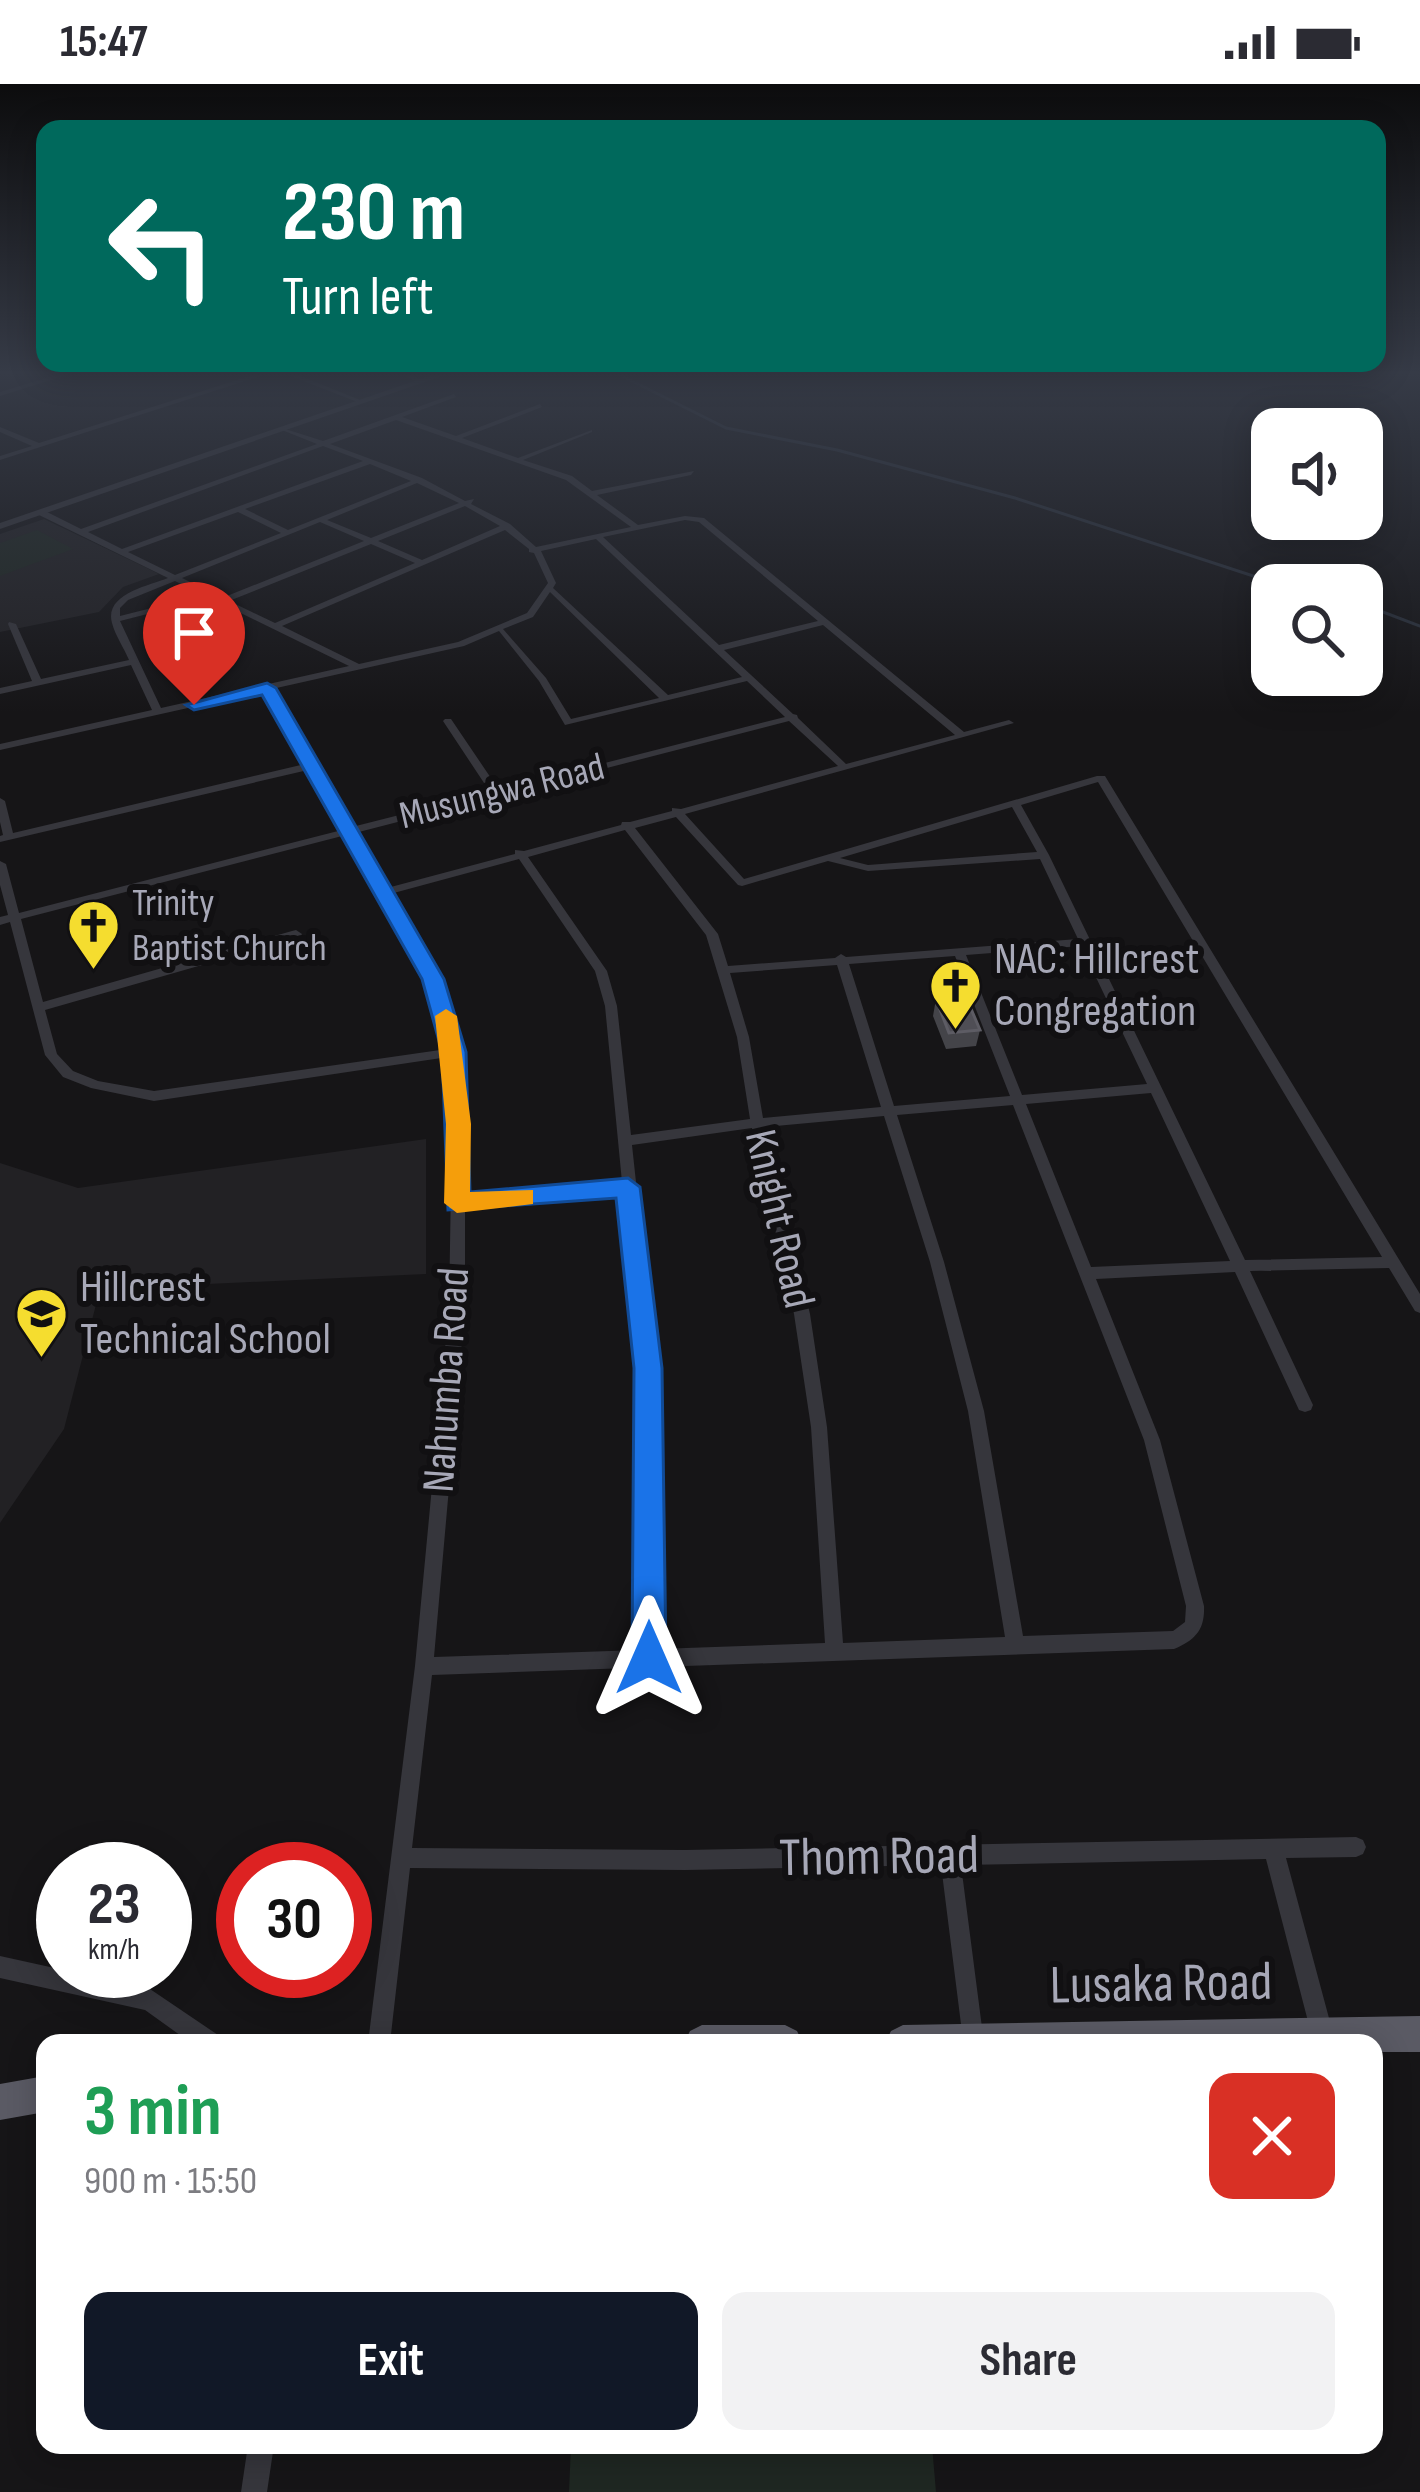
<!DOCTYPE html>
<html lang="en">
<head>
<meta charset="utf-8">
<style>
  body { margin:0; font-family:"Sofia Sans Condensed",sans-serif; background:#f2f2f3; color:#2b2b33; height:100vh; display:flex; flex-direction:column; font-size:45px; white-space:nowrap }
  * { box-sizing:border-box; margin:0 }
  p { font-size:39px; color:#7c7c81 }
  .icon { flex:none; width:66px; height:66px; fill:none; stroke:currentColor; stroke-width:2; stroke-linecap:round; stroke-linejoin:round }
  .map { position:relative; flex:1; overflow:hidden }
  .panel { position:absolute; left:36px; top:1950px; width:1347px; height:420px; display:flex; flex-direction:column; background:#fff; border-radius:24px; box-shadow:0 6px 30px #0003 }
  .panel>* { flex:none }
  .banner { position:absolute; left:36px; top:36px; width:1350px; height:252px; border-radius:24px; box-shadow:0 6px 30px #0003; background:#00695c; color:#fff; overflow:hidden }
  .fabs { position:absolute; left:1251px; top:324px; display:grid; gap:24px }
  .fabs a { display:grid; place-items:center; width:132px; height:132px; border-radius:24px; background:#fff; box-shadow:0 6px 30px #0003; font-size:60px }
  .speed { position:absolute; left:36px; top:1758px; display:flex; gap:24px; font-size:60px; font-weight:700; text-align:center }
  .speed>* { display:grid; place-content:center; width:156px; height:156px; border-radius:50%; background:#fff; box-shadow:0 6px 30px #0003; line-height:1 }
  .speed small { font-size:30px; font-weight:400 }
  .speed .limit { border:18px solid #d22; background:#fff; color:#111 }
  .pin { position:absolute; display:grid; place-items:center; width:102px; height:102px; color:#fff; margin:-123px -51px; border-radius:50% 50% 50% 0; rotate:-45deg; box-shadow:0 0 12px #0007 }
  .pin .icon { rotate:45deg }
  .me { position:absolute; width:132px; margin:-66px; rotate:0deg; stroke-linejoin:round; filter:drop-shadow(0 0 9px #0008) }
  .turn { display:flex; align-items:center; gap:42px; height:252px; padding:0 48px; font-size:54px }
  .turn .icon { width:156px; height:156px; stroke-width:2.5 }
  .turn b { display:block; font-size:84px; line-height:102px }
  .round { display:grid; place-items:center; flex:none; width:126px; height:126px; border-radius:24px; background:#f2f2f3 }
  .headline { display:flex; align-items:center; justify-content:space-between; height:204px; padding:0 48px }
  h1 { font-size:72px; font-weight:700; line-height:90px; color:#1e9e55 }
  .button { display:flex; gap:24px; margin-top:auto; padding:24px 48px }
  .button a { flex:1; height:138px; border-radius:24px; background:#111827; color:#fff; font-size:48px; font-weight:700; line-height:138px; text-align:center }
  .button a+a { background:#f2f2f3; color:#2b2b33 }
  .status { display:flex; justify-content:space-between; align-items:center; height:84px; padding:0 60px; background:#fff; direction:ltr }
  .status svg { height:33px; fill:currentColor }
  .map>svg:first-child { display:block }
</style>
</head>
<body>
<div class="status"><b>15:47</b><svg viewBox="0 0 49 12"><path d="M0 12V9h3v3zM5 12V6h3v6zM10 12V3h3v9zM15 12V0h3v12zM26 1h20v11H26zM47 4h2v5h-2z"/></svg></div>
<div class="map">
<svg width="1420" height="2408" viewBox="0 0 1420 2408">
  <rect width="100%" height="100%" fill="#161517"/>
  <path fill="#222124" d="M44 435 149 485 159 490 123 503 99 528 0 548V450Z
    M426 1055V1190L100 1205 64 1345 0 1439V1079L78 1104Z"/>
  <path fill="#1f2722" d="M37 446 73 465 0 492V459Z
    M571 2361H932L936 2408H569Z"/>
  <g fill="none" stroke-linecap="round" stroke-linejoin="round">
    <path stroke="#2b313b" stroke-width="3" d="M620 291 726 344 837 366 1015 414 1281 501
      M1362 520 1420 542"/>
    <path fill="#36363c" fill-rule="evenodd" d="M56 291H67L0 312V308Z
      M253 291H264L0 376V372L32 362 0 348V343L39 359Z
      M288 291H298L365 318 360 319Z
      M402 291H412L425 298 420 299Z
      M454 310 456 313 402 333 456 352 540 320 542 323 462 354 518 374 592 346V348L523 376 572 392 592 407 694 387 691 391 597 411 638 441 685 432 704 434 964 648 1009 636 1014 639 685 730 744 795 1097 692H1105L1420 1210V1229L1415 1227 1389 1184 1250 1187 1313 1321 1311 1326 1305 1328 1299 1326 1235 1188 1096 1195 1160 1356 1204 1522C1205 1546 1195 1556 1174 1565L432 1591 412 1764 685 1766 1356 1753 1363 1756 1366 1763 1363 1770 1356 1773 1286 1774 1333 1949 1330 1957 1324 1959 1314 1957 1311 1949 1266 1775 961 1781 984 1959H964L963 1956 941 1781 685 1786 410 1784 390 1959H368L415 1582 449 1223 452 1040 448 973 154 1017 91 1004 63 993 45 971 10 838 0 841V833L8 831 0 801V777L6 780 19 829 342 746 308 686 0 758V752L3 751 0 738V714L5 717 13 749 305 680 264 607 0 666V660L152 626 131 581 0 610V604L32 597 8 540 9 538 16 540 41 595 129 576C124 564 115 551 112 539 104 510 148 502 168 494L39 431V427H45L81 445 317 360 282 346V344L323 357ZM396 336 566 396 631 443 536 463 510 440 471 420 474 415 465 417 422 394 330 360ZM323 362 363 377 122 465 88 448ZM370 380 411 397 288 446 245 425ZM417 399 459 419 371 454 327 436ZM465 422 500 442 422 476 378 457ZM238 428 281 449 175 491 128 468ZM685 436 699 438 818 537 719 561 603 453ZM320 438 364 457 222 514 182 494ZM505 446 529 465V468L534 469 548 499 527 529 458 558 359 580 282 542ZM596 455 742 593 668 611 553 504 556 499 541 467ZM371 460 415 479 275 539 229 517ZM175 497 203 511 120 532V524L128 516ZM550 508 659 614 571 635 546 594 503 545 533 533ZM210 514 349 582 161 624 120 537ZM823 541 955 651 846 680 798 634 797 631 793 630 724 566ZM499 547 539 597 565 641 747 597 785 633 499 706 451 635H445L443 637 490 708 352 743 272 605 464 562ZM789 637 838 682 681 725 672 724V727L630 738H622L621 741 524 767 515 766V770L387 804 355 749ZM1098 698 1382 1173 1245 1176 1049 771 1021 721ZM1012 723 1037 768 868 781 840 774ZM676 733 738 801 742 802 828 777 868 787 1040 775 1078 855 846 873 841 870 835 874 728 882 718 850 635 744ZM625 746 706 851 737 953 750 1035 631 1051 617 922 607 887 528 773ZM346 751 427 895 447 965 154 1007 98 997 73 987 57 970 45 926 300 853 302 850 296 846 292 847 43 918 21 835ZM519 775 595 887 605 922 622 1098 465 1113 466 1040 460 968 439 895 390 810ZM1081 862 1147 1000 1022 1011 966 871ZM955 872 1010 1012 894 1022 849 880ZM837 881 881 1023 763 1034 749 953 730 889ZM1151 1009 1230 1177 1091 1183 1026 1020ZM1013 1021 1144 1356 1186 1522 1185 1538 1173 1547 1023 1552 984 1327 944 1178 897 1031ZM884 1032 930 1178 968 1327 1005 1553 843 1559 827 1343 810 1230 765 1043ZM752 1044 794 1230 811 1343 825 1559 658 1565 656 1284 632 1061ZM623 1109 640 1284V1566L434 1573 465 1223V1124Z
      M0 1872 150 1905 218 1951 221 1959H191L145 1926 0 1894Z
      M248 2361H274L267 2408H241Z"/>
    <path fill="#36363c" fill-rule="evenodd" d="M432 291H445L0 445V439Z"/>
    <path fill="#5a5a64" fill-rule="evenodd" d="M1420 1932V1968H1374V1959H885L891 1947 903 1941Z
      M702 1941H785L797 1947 803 1959H684L690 1947Z
      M45 1992V2028L0 2036V2000Z"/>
  </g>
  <path fill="#444449" d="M936 915 980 946 976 962 946 965 933 932Z"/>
  <path fill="#4f4e55" stroke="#5d5c64" stroke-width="3" d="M966 913 980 946 949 949 936 915Z"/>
  <linearGradient id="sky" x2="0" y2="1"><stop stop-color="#0c0c0d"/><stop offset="0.46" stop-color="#363b47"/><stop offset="1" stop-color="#363b47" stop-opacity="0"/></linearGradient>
  <rect width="1420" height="628" fill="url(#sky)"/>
  <path fill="#1a73e8" stroke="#114b97" stroke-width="3" d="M267 599 276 604 444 895 466 968 470 1108 628 1094 640 1103 662 1284 666 1574 661 1585 649 1590 637 1585 632 1574 634 1284 616 1114 448 1126 442 968 422 895 262 611 194 626 186 621Z"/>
  <path fill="#f59e0b" d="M446 925 457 932 471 1040 470 1108 533 1106V1120L457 1129 444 1119 446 1040 435 932Z"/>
  <defs>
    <symbol id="church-pin" viewBox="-11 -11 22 30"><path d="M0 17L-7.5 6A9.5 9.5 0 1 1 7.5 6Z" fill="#f5dd2f" stroke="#111012"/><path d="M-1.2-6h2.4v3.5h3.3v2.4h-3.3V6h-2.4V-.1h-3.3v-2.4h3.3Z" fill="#111"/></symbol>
    <symbol id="school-pin" viewBox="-11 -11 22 30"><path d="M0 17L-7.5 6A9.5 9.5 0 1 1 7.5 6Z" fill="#f5dd2f" stroke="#111012"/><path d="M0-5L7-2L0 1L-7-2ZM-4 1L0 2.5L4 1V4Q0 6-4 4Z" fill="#111"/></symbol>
  </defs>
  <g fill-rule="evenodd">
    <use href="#church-pin" x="64" y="812" width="59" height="81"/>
    <use href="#church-pin" x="926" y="872" width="59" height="81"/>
    <use href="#school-pin" x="12" y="1200" width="59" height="81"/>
  </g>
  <g text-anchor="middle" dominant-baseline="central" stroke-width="12" stroke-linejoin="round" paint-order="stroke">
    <g font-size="39" fill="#a7a8b7" stroke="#111012">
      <text transform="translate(502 708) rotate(-14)">Musungwa Road</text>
    </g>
    <g font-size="39" fill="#a7a8b7" stroke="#111012" text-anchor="start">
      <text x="132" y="819">Trinity<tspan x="132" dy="45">Baptist Church</tspan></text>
    </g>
    <g font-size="45" fill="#a7a8b7" stroke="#111012" text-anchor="start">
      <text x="994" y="875">NAC: Hillcrest<tspan x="994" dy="52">Congregation</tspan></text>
      <text x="80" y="1203">Hillcrest<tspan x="80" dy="52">Technical School</tspan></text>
    </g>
    <g font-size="45" fill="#a7a8b7" stroke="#111012">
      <text transform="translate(779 1135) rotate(77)">Knight Road</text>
      <text transform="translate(447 1296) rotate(-86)">Nahumba Road</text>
    </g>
    <g font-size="54" fill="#a7a8b7" stroke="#111012">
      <text transform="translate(879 1773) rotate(-1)">Thom Road</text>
      <text transform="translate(1161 1900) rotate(-1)">Lusaka Road</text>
    </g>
  </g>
</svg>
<div class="fabs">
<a><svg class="icon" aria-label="sound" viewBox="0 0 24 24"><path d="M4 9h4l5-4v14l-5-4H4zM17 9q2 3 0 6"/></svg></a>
<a><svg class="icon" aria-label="search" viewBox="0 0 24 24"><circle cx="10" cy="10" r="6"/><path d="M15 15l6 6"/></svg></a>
</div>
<div class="speed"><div>23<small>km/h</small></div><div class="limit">30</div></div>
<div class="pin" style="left:194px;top:621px;background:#d93025"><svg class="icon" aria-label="arrive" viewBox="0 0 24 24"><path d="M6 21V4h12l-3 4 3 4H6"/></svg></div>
<svg class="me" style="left:649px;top:1574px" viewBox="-20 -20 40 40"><path d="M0-17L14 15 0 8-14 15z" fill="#1a73e8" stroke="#fff" stroke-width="4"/></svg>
<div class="banner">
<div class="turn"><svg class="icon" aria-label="left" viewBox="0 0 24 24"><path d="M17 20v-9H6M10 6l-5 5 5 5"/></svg><div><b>230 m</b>Turn left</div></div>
</div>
<section class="panel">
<div class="headline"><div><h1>3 min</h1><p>900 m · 15:50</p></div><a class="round" style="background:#d93025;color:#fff"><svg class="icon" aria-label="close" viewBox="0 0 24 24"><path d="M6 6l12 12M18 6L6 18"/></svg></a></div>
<div class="button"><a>Exit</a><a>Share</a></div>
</section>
</div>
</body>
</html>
